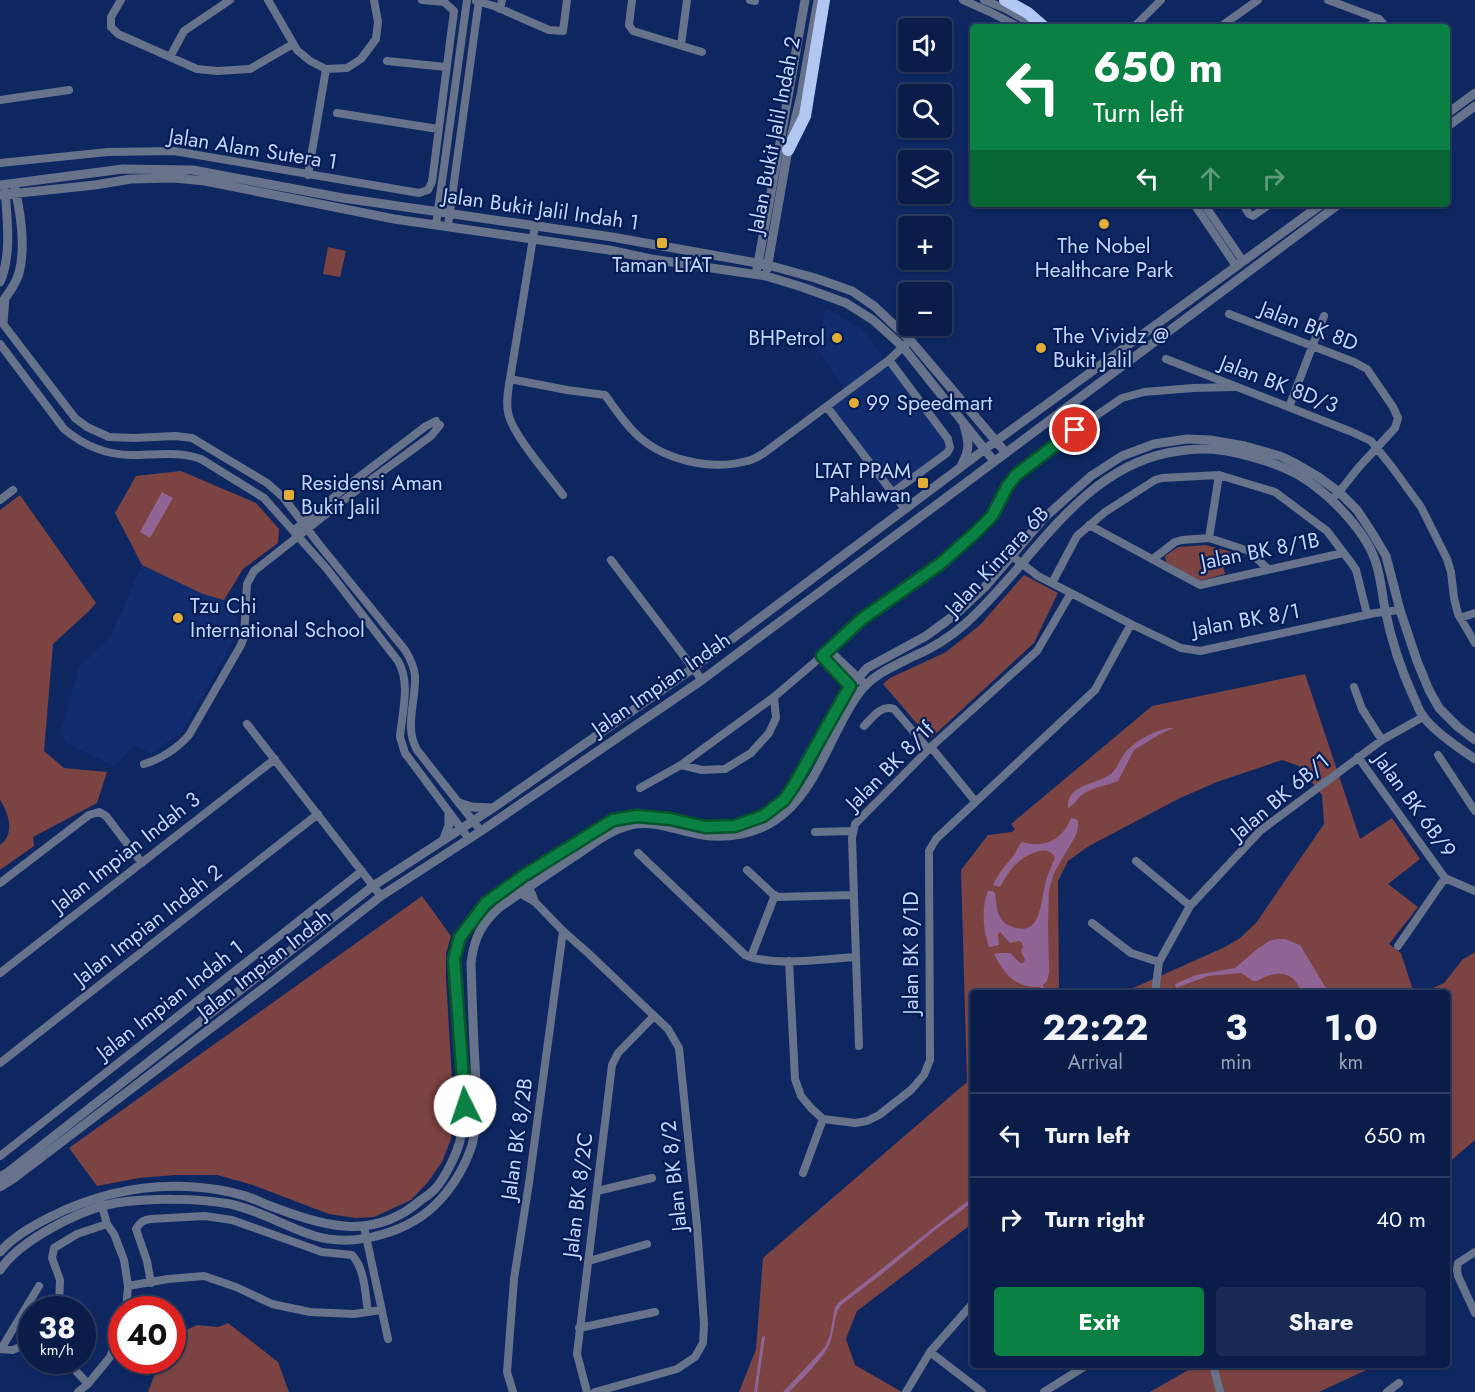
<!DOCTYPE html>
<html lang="en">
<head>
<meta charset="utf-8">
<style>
  body { margin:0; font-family:Jost,sans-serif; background:#182a53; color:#f1f3f6; height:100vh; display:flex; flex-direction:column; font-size:22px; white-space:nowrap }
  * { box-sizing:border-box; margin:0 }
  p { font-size:20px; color:#99a2b4 }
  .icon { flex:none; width:33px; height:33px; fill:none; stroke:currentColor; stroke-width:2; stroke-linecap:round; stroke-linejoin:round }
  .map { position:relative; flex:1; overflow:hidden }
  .drawer { position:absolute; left:970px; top:990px; width:480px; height:378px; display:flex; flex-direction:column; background:#0a1d49; border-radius:6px; box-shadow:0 2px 4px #0004,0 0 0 2px #2a3b61 }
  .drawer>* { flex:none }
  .top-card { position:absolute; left:970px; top:24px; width:480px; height:183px; border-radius:6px; box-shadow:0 2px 4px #0004,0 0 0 2px #2a3b61; background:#0b8043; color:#fff; overflow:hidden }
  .tools { position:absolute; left:898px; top:18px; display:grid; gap:12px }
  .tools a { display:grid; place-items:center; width:54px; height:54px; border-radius:6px; background:#0a1d49; box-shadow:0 2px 4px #0004,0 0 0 2px #2a3b61; font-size:30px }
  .speed { position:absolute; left:18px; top:1296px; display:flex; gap:12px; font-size:30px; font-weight:700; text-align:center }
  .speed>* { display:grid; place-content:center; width:78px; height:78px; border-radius:50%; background:#0a1d49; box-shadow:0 2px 4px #0004,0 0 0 2px #2a3b61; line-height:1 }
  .speed small { font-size:15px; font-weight:400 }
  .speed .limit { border:9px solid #d22; background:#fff; color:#111 }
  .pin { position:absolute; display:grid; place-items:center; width:51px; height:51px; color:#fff; margin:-26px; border:3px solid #fff; border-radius:50%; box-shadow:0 2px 6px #0007 }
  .me { position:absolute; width:66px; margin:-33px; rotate:356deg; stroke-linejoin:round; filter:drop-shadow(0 0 4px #0008) }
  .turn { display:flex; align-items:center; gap:21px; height:126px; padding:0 24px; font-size:27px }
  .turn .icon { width:78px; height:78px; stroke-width:2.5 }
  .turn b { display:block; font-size:42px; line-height:51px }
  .lanes { display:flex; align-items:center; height:57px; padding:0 24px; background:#0003; justify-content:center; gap:30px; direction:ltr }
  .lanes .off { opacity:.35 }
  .eta { display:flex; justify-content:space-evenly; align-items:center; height:102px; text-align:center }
  .eta b { font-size:36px; font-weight:700; line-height:42px }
  .cta { display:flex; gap:12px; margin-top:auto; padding:12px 24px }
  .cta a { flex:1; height:69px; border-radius:6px; background:#0b8043; color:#fff; font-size:24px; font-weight:700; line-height:69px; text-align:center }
  .cta a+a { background:#182a53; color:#f1f3f6 }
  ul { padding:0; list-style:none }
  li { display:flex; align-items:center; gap:18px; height:84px; padding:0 24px; border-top:2px solid #2a3b61 }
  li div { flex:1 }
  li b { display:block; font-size:22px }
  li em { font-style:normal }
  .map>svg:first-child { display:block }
</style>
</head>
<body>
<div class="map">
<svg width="1475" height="1392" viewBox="0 0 1475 1392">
  <rect width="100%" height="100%" fill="#0e2761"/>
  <path fill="#122d6f" d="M826 309 860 327 944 439 947 447 944 452 893 489 831 407 848 394 816 347Z
    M181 471 256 503 279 529 278 543 243 569 226 598 240 600 235 638 181 733 152 753 134 746 114 766 66 743 61 732 79 667 111 636 142 565 115 513 136 476Z"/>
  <path fill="#7b4341" d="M328 247 346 251 340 277 323 274Z
    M181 471 256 503 279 529 278 543 243 569 224 600 203 594 142 565 115 513 136 476Z
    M20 495 96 603 90 610 53 644 44 751 64 768 107 772 97 803 33 837 34 846 0 870V845C15 835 9 813 0 800V510Z
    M1206 545 1239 554 1221 559 1225 574 1199 581 1166 562 1165 556 1178 547Z
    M1024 575 1058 593 1034 643 930 739 883 684 890 678 946 652 980 625Z
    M1305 674 1360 839 1392 818 1420 859 1388 884 1418 907 1389 944 1401 953 1414 993H1212L1209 990 1201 993H1122L1225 947 1240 938 1256 923 1324 824 1322 795 1299 766 1282 760 1217 782 1180 798 1089 846 1068 861 1058 881 1059 989 1061 993H974L973 1223 857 1311 846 1339 855 1365 902 1392H739L756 1349 763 1258 967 1082 961 870 988 835 1012 832 1015 829 1011 824 1152 706Z
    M422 896 451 936 446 954V977L454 1116 451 1139 442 1162 428 1182 411 1200 374 1217 355 1218 329 1214 253 1185 217 1175H176L139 1178 97 1186 69 1148Z
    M1475 952V1140L1448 1163V993H1422L1444 983 1462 960Z
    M228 1323 278 1362 289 1392H148L160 1361 172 1360 173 1338 175 1335 197 1325 218 1327Z
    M1197 1365H1377L1319 1392H1150Z"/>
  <path fill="#906494" d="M162 492 173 498 150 538 140 532Z
    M1169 728H1174L1162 733 1134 750 1118 781C1108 785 1092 788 1083 794 1077 798 1075 805 1068 808 1066 783 1099 785 1112 773 1117 768 1119 762 1122 757 1132 742 1151 732 1169 728Z
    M1071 818 1076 819 1078 821V828L1076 835 1054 873 1049 890 1048 924 1049 973 1047 981 1043 985 1046 993H1042L1040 987C1015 988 1005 975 994 954L999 953H1010L1020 963H1023L1025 960C1023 954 1019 952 1023 947L1022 943 1019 941 1010 943 1000 932 998 934 999 945 989 947C983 931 981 907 988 891H993L995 894C997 906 997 921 1010 926 1041 939 1040 904 1045 885 1047 875 1051 867 1055 858 1048 841 1022 857 1014 866 1008 873 1004 880 1000 887L993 885C998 873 1006 865 1014 855 1017 850 1018 846 1022 842 1045 849 1063 839 1071 818Z
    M1278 939H1285L1300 945 1329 993H1302C1295 976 1286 970 1267 976 1263 977 1258 982 1254 981 1250 980 1245 975 1241 973L1208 976 1176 988 1175 984 1196 975 1235 968 1256 950 1269 941Z
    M973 1197V1202L935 1230 882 1274 841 1305C833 1316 835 1333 829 1345 823 1359 800 1381 789 1392H783L825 1347 830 1335 835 1307 838 1303C884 1268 928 1231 973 1197Z
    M765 1336 757 1392H754L762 1337Z"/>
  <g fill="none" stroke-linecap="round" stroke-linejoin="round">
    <path stroke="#67738b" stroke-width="8" d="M121 0 111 17V27L118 34 197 69 217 71 250 69 293 44
      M268 0 297 50 310 61 326 69 347 68 361 59 376 39 378 22 374 0
      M632 0 629 25 633 31 702 52
      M750 0 755 1
      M963 0 990 12 1019 27
      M984 0 1006 9 1036 26
      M1328 0 1379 19 1386 27
      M476 1 494 6 549 30 563 31 567 0
      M500 9 502 0
      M1134 27 1161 0
      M1220 27 1258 0
      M1368 27 1379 19
      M681 45 687 0
      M170 57 184 31 230 0
      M387 61 446 67
      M0 100 69 90
      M337 113 438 129
      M0 163 108 152 174 151 419 193 428 190 432 182 454 11 444 2 422 0
      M308 175 326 69
      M1194 204 1236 266
      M1204 204 1243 261
      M1243 204 1249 214 1253 216 1270 204
      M436 225 467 0
      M448 226 479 0
      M535 226 510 379C508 390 506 401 508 412 511 433 549 476 563 495
      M1229 314 1354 362 1367 369 1393 407 1398 418 1395 428 1359 467 1339 492 1331 500
      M0 320 75 418 87 427 109 437 134 438 175 436 192 438 267 483 283 497 318 543 405 650C410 658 414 666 415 676 416 701 404 728 417 750L481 831
      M0 344 64 429C83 445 107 455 132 455 156 455 179 451 201 459L264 498 327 569 398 661C411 683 402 713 400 737L405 753 469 839
      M1166 359 1352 432 1371 441 1392 467 1421 507 1447 559 1451 572 1454 598 1458 614 1475 643
      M889 360 948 439 950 448 947 453 892 493
      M510 379 567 390 605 395C614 407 623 421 634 432 661 460 710 471 747 461 753 460 759 456 764 453L889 360 906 344
      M827 407 905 509
      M1289 407 1324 316
      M0 500 13 490
      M1089 525 1200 585 1343 553
      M293 531 346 487 426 426 436 421
      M1209 538 1219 475
      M1012 556 1038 576 1131 624 1181 648 1200 651 1375 613 1400 610
      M1153 559 1175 542 1182 540 1209 538 1249 551 1268 569
      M611 560 702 680
      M1052 583 1077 536 1105 512 1155 480 1162 478 1219 475 1275 492 1327 531 1352 564 1356 570 1367 614
      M1460 618 1475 613
      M829 650 866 685
      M822 656 855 690
      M1354 687 1362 709 1382 740
      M247 724 381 896
      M864 726C872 718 881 704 894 709L929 750
      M931 747 975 801
      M1438 755 1475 811
      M1358 757 1445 878 1475 891
      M144 764C161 759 178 748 189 735L241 645 244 637 247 584 254 571 353 493 431 436 440 425
      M681 765 702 770 725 769 751 753 769 733 776 718 774 697
      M640 788 681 765 774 697 822 656 862 619 940 564 992 516 1007 487 1016 475 1075 430 1122 398 1144 392 1193 388 1236 387
      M815 832 853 831
      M638 853 745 955C773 967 825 959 856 957
      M1136 861 1190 906
      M747 870 776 897 854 895
      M523 876 532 894 535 902
      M514 882 523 895 535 902 563 931 588 953 668 1029 679 1048 697 1226 704 1324 703 1343 695 1357 677 1369 595 1392
      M0 883 89 815 99 812 106 816 142 863
      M1092 923 1131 953 1159 962
      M1398 946 1445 878
      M751 957 775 895
      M789 961 795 1079 801 1096 811 1108 823 1119 855 1123 867 1121 879 1115 911 1090 924 1075 930 1060 929 851 936 839 1095 690 1131 624
      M0 973 275 759
      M1155 993 1159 962 1190 906 1260 831 1382 740 1423 717
      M859 1046 852 838 855 824 931 747 1037 651 1071 593
      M0 1063 318 814
      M0 1156 362 871
      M803 1173 823 1119
      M597 1191 652 1178
      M101 1203 107 1224 114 1234 124 1260 128 1286 126 1310
      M364 1227 388 1339
      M1475 1252 1458 1263 1457 1270 1458 1276 1475 1313
      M589 1261 647 1244
      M151 1283 147 1261 136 1229C140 1222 143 1220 151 1219L205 1216 232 1220 322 1252 352 1255C365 1269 365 1293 368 1312
      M128 1286 168 1279 204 1276 236 1287 272 1304 310 1312 354 1314 381 1310
      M57 1310 59 1305 60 1280 52 1258 54 1248 77 1234 107 1224
      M579 1328 655 1312
      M0 1349 13 1350 32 1341
      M1 1349 39 1286
      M930 1352 982 1392
      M66 1360 88 1384
      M1213 1365 1220 1392
      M78 1392 88 1384 110 1357 122 1328
      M513 1392 507 1372 514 1279 529 1183 563 931
      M587 1392 577 1354 612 1065 618 1053 654 1016
      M906 1392 930 1352 974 1302
      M1044 1392 1087 1365
      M1387 1392 1399 1383"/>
    <path stroke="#67738b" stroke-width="9" d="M1448 113 1475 93
      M1448 126 1475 106
      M0 185 123 169 193 170 343 198 612 237 768 265 815 278 852 291 874 306 910 340 1006 453
      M0 195 95 185 131 179 174 178 205 181 394 219 609 250 651 259 766 276 802 287 846 303 873 320 903 347 994 461
      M757 269 778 154 805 0
      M767 269 788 150 801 95 818 0
      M0 282C12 255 7 218 5 189
      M0 305C7 296 16 284 19 273 26 246 21 215 15 189
      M3 323 5 298
      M962 464C970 450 969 441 964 426
      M459 803 472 807 492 808
      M444 839 449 825V813
      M0 1177 7 1173 373 886 493 808 692 669 985 449 1322 204
      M0 1187 13 1179 274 980 381 896 481 831 702 680 1339 204
      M0 1252C13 1237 31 1227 48 1218 101 1191 160 1180 220 1190 230 1192 241 1194 251 1198 259 1201 267 1205 276 1208 328 1228 375 1240 421 1200 426 1197 431 1193 435 1189 445 1178 459 1150 461 1136 466 1110 463 1085 461 1059 459 1026 456 992 454 959L460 937 485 903 523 876 613 820 637 816 670 819 705 827 735 826 763 816 784 800 801 775 825 729 851 686 867 668 926 636 956 614 985 587 1044 518 1091 476 1122 456 1154 444 1187 439 1210 440 1245 446 1280 456 1295 463 1317 476 1339 492 1357 510 1371 531 1386 556 1400 610 1417 661 1429 690 1439 708 1458 727 1475 740
      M0 1270C20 1240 81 1209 116 1203 149 1198 197 1198 230 1204 259 1210 286 1227 315 1236 356 1248 411 1232 440 1200 454 1185 466 1164 472 1145 479 1119 476 1090 475 1063 473 1030 472 997 471 963 474 938 481 924 500 907 526 889 552 871 578 854 594 843 612 829 631 825 655 819 680 832 703 835 727 839 754 834 774 821 817 794 830 732 859 693 873 674 894 666 914 656 933 648 950 637 965 624 1030 567 1076 472 1167 453 1193 448 1214 447 1240 454 1264 460 1288 467 1308 481 1334 499 1367 533 1376 563 1381 578 1382 594 1385 609 1391 640 1401 670 1414 698 1417 704 1419 711 1423 716 1433 731 1460 749 1475 759"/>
    <path stroke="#b2c8f2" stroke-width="12" d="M1005 0 1028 13 1044 27
      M788 150 805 116 824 0"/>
  </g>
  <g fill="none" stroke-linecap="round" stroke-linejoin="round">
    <defs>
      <path id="route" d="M465 1106 454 959 460 937 486 903 523 876 613 820 637 816 670 819 705 827 735 826 763 816 784 800 793 787 850 686 822 656 862 619 940 564 976 532 992 516 1007 487 1016 475 1075 430"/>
    </defs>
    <use href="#route" stroke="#07532c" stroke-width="15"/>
    <use href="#route" stroke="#0b8043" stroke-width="10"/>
  </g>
  <g fill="#e3ae35" stroke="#051c55" stroke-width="2">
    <circle cx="1104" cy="224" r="6"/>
    <rect x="656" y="237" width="12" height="12" rx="3"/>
    <circle cx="837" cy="338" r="6"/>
    <circle cx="1041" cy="348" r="6"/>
    <circle cx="854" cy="403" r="6"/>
    <rect x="917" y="477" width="12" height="12" rx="3"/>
    <rect x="283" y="489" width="12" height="12" rx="3"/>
    <circle cx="178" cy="618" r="6"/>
  </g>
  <g text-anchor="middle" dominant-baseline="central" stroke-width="4.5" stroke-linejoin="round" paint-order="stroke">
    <g font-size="21" fill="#c4d6fa" stroke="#051c55">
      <text transform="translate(774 135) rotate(-79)">Jalan Bukit Jalil Indah 2</text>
      <text transform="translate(253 149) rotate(9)">Jalan Alam Sutera 1</text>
      <text transform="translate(541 209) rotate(8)">Jalan Bukit Jalil Indah 1</text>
      <text transform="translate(1309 326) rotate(21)">Jalan BK 8D</text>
      <text transform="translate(1279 384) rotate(21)">Jalan BK 8D/3</text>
      <text transform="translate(1260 551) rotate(-11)">Jalan BK 8/1B</text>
      <text transform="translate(997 561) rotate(-47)">Jalan Kinrara 6B</text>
      <text transform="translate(1246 620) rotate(-10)">Jalan BK 8/1</text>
      <text transform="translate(661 684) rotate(-35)">Jalan Impian Indah</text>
      <text transform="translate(890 766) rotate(-45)">Jalan BK 8/1f</text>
      <text transform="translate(1280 797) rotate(-40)">Jalan BK 6B/1</text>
      <text transform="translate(1415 805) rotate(54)">Jalan BK 6B/9</text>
      <text transform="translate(126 852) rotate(-38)">Jalan Impian Indah 3</text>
      <text transform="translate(148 925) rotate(-38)">Jalan Impian Indah 2</text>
      <text transform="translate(911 953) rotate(-90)">Jalan BK 8/1D</text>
      <text transform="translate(264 964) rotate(-38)">Jalan Impian Indah</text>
      <text transform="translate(170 1000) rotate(-38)">Jalan Impian Indah 1</text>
      <text transform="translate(517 1139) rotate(-82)">Jalan BK 8/2B</text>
      <text transform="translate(674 1176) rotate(-96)">Jalan BK 8/2</text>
      <text transform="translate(578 1195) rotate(-83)">Jalan BK 8/2C</text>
    </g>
    <g font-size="21" fill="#c4d6fa" stroke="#051c55" text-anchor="start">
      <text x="1104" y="246" text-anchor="middle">The Nobel<tspan x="1104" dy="24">Healthcare Park</tspan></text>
      <text x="662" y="265" text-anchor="middle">Taman LTAT</text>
      <text x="1053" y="336">The Vividz @<tspan x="1053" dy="24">Bukit Jalil</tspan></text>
      <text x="825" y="338" text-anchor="end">BHPetrol</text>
      <text x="866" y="403">99 Speedmart</text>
      <text x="911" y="471" text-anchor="end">LTAT PPAM<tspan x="911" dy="24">Pahlawan</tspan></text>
      <text x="301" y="483">Residensi Aman<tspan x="301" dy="24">Bukit Jalil</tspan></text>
      <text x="190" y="606">Tzu Chi<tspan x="190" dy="24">International School</tspan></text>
    </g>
  </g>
</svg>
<div class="tools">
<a><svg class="icon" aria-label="sound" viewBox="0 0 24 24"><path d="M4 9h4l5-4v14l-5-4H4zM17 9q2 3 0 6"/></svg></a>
<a><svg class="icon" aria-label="search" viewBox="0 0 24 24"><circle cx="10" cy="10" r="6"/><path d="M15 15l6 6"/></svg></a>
<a><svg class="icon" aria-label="layers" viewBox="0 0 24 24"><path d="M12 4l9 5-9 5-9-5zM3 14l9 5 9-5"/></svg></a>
<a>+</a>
<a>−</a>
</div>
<div class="speed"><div>38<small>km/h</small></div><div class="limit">40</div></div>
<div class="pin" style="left:1075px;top:430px;background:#d93025"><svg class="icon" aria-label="arrive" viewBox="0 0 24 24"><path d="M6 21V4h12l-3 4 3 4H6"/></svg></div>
<svg class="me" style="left:465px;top:1106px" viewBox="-20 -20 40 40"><circle r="19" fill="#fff"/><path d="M0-13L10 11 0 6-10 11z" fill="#0b8043"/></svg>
<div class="top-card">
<div class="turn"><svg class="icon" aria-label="left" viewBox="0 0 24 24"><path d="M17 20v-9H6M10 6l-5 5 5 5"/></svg><div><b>650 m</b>Turn left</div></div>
<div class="lanes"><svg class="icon" aria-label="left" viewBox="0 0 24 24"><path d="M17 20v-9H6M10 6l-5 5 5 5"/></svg><svg class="icon off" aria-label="ahead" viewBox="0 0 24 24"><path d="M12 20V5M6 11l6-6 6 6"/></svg><svg class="icon off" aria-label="right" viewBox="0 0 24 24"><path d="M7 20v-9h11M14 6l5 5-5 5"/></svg></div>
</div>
<section class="drawer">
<div class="eta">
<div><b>22:22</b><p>Arrival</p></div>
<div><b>3</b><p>min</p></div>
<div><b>1.0</b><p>km</p></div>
</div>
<ul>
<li><svg class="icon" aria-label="left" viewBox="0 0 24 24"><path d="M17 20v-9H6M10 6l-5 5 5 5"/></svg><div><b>Turn left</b></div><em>650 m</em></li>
<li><svg class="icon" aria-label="right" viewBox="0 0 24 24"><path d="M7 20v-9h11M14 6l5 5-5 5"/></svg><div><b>Turn right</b></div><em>40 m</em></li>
</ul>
<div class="cta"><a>Exit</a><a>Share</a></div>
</section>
</div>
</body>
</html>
